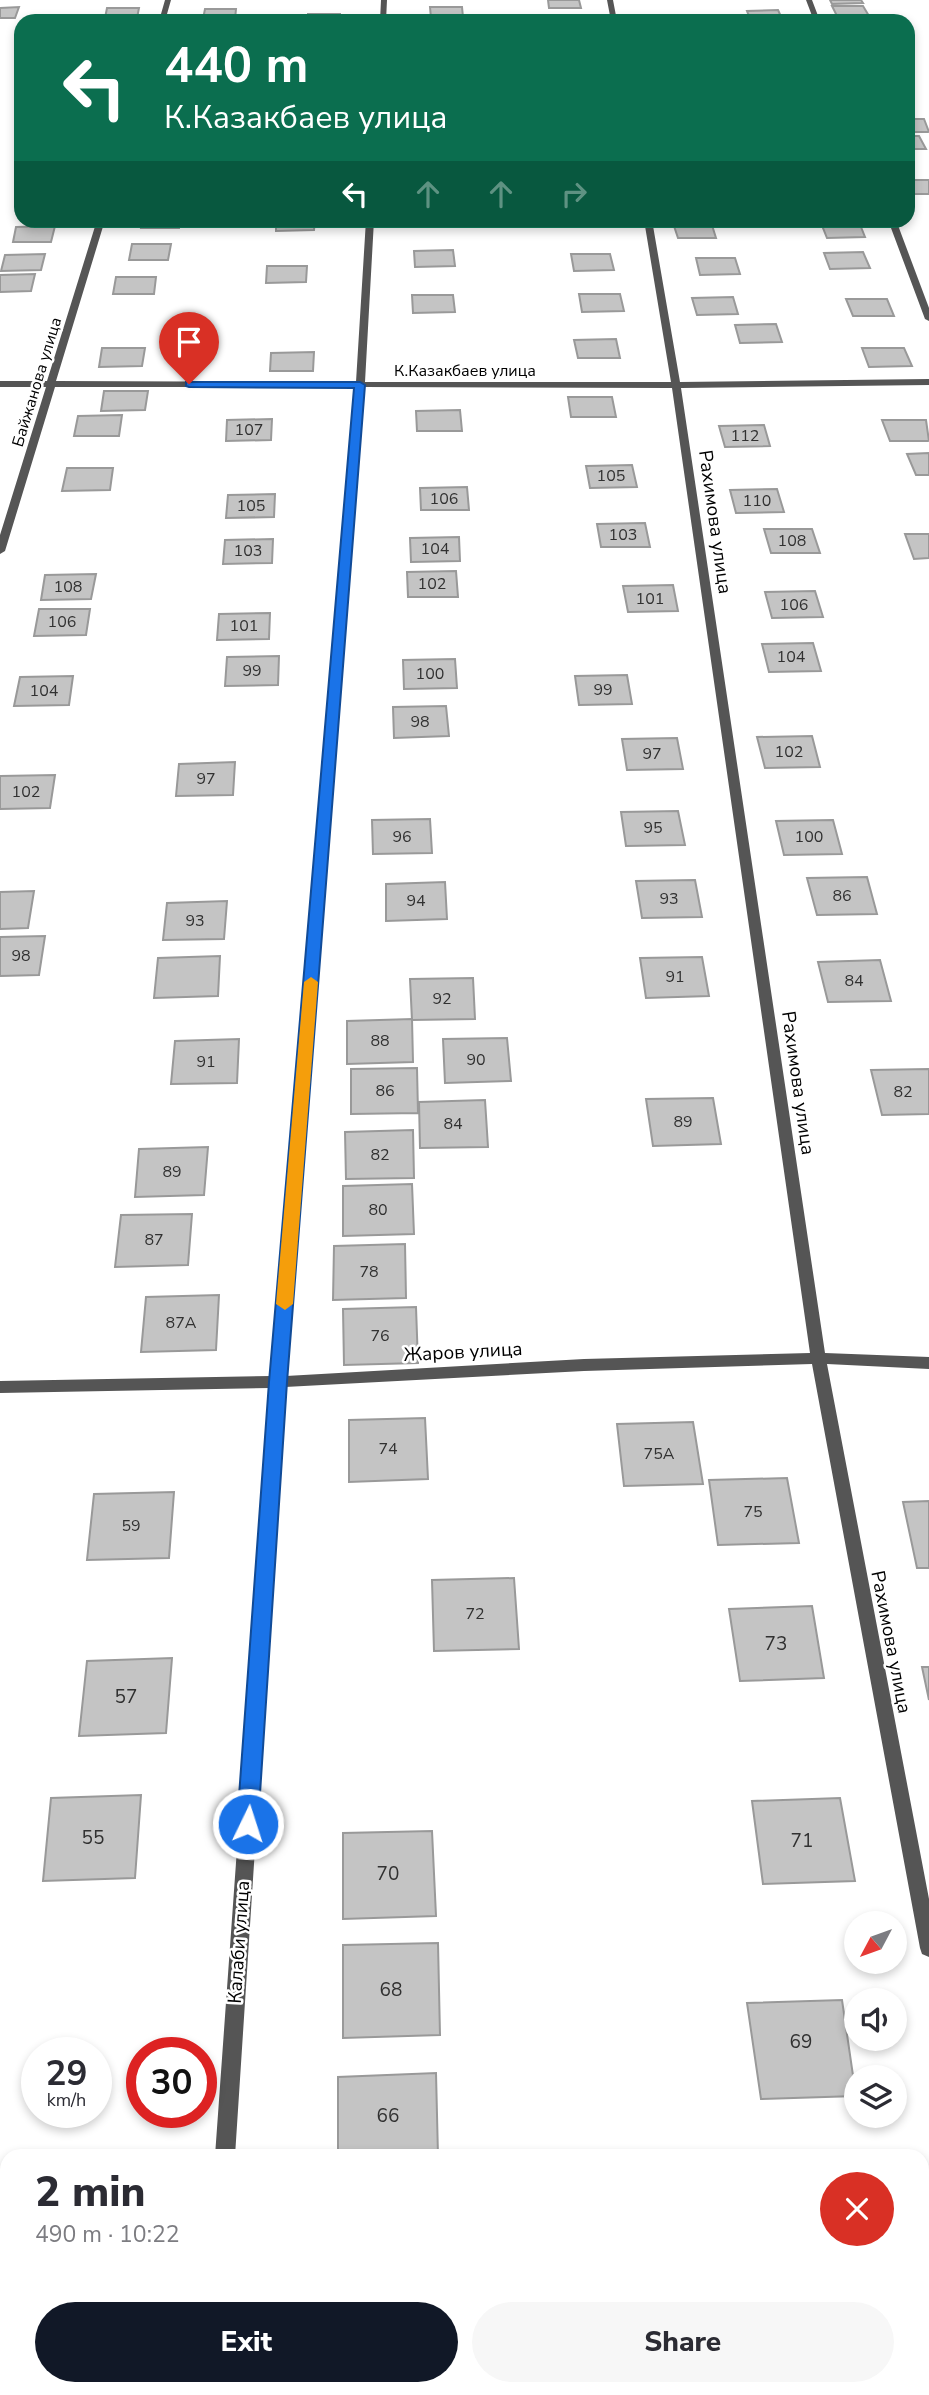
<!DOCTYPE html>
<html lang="en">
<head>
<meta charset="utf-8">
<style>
  body { margin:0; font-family:"Nunito Sans",sans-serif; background:#f7f7f7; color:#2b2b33; height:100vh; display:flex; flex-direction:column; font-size:26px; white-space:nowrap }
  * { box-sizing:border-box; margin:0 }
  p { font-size:23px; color:#7c7c81 }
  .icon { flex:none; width:38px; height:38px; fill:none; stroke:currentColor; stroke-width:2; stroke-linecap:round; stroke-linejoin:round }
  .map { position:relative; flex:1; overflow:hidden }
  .sheet { position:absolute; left:0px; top:2149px; width:929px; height:247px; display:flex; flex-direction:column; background:#fff; border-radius:21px 21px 0 0; box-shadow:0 4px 10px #0003 }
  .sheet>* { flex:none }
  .guide { position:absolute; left:14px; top:14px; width:901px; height:214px; border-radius:21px; box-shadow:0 4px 10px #0003; background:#0b6e4f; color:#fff; overflow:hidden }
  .needle { width:46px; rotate:229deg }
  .tools { position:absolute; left:844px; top:1911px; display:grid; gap:14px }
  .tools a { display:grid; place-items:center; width:63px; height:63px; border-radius:50%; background:#fff; box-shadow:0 4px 10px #0003; font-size:35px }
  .speed { position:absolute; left:21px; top:2037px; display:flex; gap:14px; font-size:35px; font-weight:700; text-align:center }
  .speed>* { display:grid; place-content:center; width:91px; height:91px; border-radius:50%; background:#fff; box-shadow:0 4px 10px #0003; line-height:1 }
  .speed small { font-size:18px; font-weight:400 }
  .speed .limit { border:10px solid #d22; background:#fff; color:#111 }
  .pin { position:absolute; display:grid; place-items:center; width:60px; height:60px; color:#fff; margin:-72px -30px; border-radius:50% 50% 50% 0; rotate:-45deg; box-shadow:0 0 7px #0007 }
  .pin .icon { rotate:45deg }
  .me { position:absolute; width:77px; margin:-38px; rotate:4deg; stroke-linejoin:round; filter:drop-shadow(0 0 5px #0008) }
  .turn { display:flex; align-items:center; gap:24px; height:147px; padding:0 35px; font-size:32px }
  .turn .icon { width:91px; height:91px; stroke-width:2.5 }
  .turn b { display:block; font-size:49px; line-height:60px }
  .lanes { display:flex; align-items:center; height:66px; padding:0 35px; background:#0003; justify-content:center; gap:35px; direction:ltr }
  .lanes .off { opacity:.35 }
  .round { display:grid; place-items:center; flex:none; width:74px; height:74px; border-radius:37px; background:#f7f7f7 }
  .summary { display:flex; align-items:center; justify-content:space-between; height:119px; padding:0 35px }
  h1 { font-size:42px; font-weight:800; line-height:52px }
  .cta { display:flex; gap:14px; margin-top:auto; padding:14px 35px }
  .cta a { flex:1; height:80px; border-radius:42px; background:#111827; color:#fff; font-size:28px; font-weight:800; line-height:80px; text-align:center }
  .cta a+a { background:#f7f7f7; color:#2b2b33 }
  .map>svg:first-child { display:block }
</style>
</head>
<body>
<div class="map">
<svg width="929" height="2395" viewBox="0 0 929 2395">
  <rect width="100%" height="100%" fill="#fff"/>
  <path fill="#c4c4c4" stroke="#999" stroke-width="2" d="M548 0H579L581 8H549Z
    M830 0H861L863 3 832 4Z
    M832 6H863L869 16H837Z
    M19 7 15 18H0V8Z
    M430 7H462L463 17 431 18Z
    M107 8H139L137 18H105Z
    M205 9H236L235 19H203Z
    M778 10 783 21H751L747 11Z
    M308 14H340V21H308Z
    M663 17 664 21H632L631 18Z
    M908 119H924L929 132H908Z
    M908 136H919L926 149H908Z
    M908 180H929V194H908Z
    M142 220H180L179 228H141Z
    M276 220H315L314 230 276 231Z
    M414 220H453V225L415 226Z
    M711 222 716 238H678L673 223Z
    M859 222 865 237 827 238 821 223Z
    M55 226 51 242H13L16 227Z
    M132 244H171L168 260H129Z
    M453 250 455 266 415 267 414 251Z
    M863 252 870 268 830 269 824 253Z
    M45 254 41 270 1 271 5 255Z
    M571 254H610L614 270 574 271Z
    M696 258H735L740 274 700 275Z
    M267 266H307L306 282 266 283Z
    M35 274 31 291 0 292V275Z
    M116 277H156L154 294H113Z
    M579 294H620L624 311 582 312Z
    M412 295H453L455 312 413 313Z
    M733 297 738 314 697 315 692 298Z
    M846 299H887L894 316H853Z
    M776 324 782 342 740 343 735 325Z
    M616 339 620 358H578L574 340Z
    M102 348H145L142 366 99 367Z
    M862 348H904L912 366 869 367Z
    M314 352 313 371H270L271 353Z
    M104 391H148L145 410 101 411Z
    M568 397H612L616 417H571Z
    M460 410 462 431H417L416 411Z
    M122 415 119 436H74L78 416Z
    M272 419 271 440 226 441 227 420Z
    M882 420H926L929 441H890Z
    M764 425 770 446 725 447 719 426Z
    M929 453V475H916L907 454Z
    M632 465 637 487 590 488 586 466Z
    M67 468H113L110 490 62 491Z
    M467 487 469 510H421L420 488Z
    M777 489 784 512 736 513 730 490Z
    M275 494 274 517 226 518 228 495Z
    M645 523 650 547H601L597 524Z
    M764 529H812L820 553H771Z
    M905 534H929V558L914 559Z
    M459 537 460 561 411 562 410 538Z
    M273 539 272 563 223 564 225 540Z
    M456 571 458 597H408L407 572Z
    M96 574 91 599 41 600 45 575Z
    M673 585 678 611 628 612 623 586Z
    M815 591 823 617 772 618 765 592Z
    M39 609H90L86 635 34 636Z
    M270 613 269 639 217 640 219 614Z
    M813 643 821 671 769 672 762 644Z
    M279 656 278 685 225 686 227 657Z
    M455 659 457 688 404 689 403 660Z
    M627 675 632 704 579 705 575 676Z
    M73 676 69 705 14 706 20 677Z
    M446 706 449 736 394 738 393 707Z
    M812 736 820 767 765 768 757 737Z
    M677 738 683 769 627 770 622 739Z
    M235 762 233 795 176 796 179 764Z
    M55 775 50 808 0 809V776Z
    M678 811 685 845 626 846 621 812Z
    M430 819 432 853 373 854 372 820Z
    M833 820 842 854 784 855 776 821Z
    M867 877 877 914 817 915 807 878Z
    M695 880 702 917 642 918 636 881Z
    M445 882 447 919 386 921V884Z
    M34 891 28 928 0 929V892Z
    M227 901 224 939 163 940 167 903Z
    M45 936 39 975 0 976V937Z
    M220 956 218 996 154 998 158 958Z
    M702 957 709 996 646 998 640 958Z
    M880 960 891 1001 828 1002 818 962Z
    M473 978 475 1019 412 1020 410 979Z
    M412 1019 413 1062 347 1064V1021Z
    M507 1038 511 1081 445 1083 443 1039Z
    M239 1039 237 1083 171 1084 175 1041Z
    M417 1068 418 1113 351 1114V1069Z
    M929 1069V1114L882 1115 871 1070Z
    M713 1098 721 1144 653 1146 646 1099Z
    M485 1100 488 1147 420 1148 419 1102Z
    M413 1130 414 1178 346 1179 345 1132Z
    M208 1147 204 1195 135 1197 139 1149Z
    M412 1184 414 1234 343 1236V1186Z
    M192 1214 188 1265 115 1267 121 1215Z
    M405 1244 406 1298 333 1300 334 1246Z
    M219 1295 216 1350 141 1352 146 1297Z
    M416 1307 418 1363 344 1365 343 1309Z
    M425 1418 428 1479 349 1482V1420Z
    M693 1422 703 1484 624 1486 617 1424Z
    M787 1478 799 1543 718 1545 709 1480Z
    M174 1492 169 1558 87 1560 94 1494Z
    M929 1501V1568H917L903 1502Z
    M514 1578 519 1649 434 1651 432 1580Z
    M812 1606 824 1678 740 1681 729 1609Z
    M172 1658 166 1733 79 1736 87 1661Z
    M922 1667H929V1700Z
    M141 1795 135 1878 43 1881 51 1798Z
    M840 1798 855 1881 763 1884 752 1801Z
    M432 1831 436 1916 343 1919V1833Z
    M438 1943 440 2035 343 2038V1945Z
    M842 2000 856 2096 761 2099 747 2003Z
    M436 2073 438 2156H338V2077Z
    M843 2152 844 2156H748Z
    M0 2243H7V2355L0 2356Z
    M349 2389H457L458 2395H349Z"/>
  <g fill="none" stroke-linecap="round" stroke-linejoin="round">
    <path fill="#555" fill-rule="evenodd" d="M165 0H171L165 21H159Z
      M381 0H387L386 21H380Z
      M607 0H613L617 21H611Z
      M806 0H812L820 21H814Z
      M97 220H105L56 381 356 382 366 220H374L365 382H671L644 220H652L680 382 929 379V385L681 388 825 1353 929 1357V1369L827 1364 929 1899V1957L922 1954 920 1948 812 1364 584 1371 285 1387 235 2156H215L270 1388 0 1393V1381L271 1376 355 387H55L5 551 0 554V535L46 387H0V381H47ZM364 387 672 388 810 1353 584 1359 286 1376Z
      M888 220H896L929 308V321L925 319Z
      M197 2389H219V2395H197Z"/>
  </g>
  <path fill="#1a73e8" stroke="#114b97" stroke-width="2" d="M186 382H360L365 385 287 1382 258 1824 255 1831 248 1834 240 1831 237 1824 269 1382 354 388 189 387 186 386Z"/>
  <path fill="#f59e0b" d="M311 977 318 982 293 1304 285 1310 276 1304 304 982Z"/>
  <g text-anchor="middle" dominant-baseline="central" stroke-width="5" stroke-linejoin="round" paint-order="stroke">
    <g font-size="16" fill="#000" stroke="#fff">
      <text x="465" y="371">К.Казакбаев улица</text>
      <text transform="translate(37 382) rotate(-73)">Байжанова улица</text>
    </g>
    <g font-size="16" fill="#313131">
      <text x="249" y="430">107</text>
      <text x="745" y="436">112</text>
      <text x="611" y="476">105</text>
      <text x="444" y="499">106</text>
      <text x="757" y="501">110</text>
      <text x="251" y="506">105</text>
      <text x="623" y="535">103</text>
      <text x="792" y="541">108</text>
      <text x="435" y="549">104</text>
      <text x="248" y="551">103</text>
      <text x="432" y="584">102</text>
      <text x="68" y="587">108</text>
      <text x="650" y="599">101</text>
      <text x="794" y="605">106</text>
      <text x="62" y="622">106</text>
      <text x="244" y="626">101</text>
      <text x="791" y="657">104</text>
      <text x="252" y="671">99</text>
      <text x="430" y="674">100</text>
      <text x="603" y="690">99</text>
      <text x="44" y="691">104</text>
      <text x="420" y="722">98</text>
      <text x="789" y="752">102</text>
      <text x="652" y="754">97</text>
      <text x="206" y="779">97</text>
      <text x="26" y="792">102</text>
      <text x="653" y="828">95</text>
      <text x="402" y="837">96</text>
      <text x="809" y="837">100</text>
      <text x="842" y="896">86</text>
      <text x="669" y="899">93</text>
      <text x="416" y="901">94</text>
      <text x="195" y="921">93</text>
      <text x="21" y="956">98</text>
      <text x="675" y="977">91</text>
      <text x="854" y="981">84</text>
      <text x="442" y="999">92</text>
      <text x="380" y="1041">88</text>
      <text x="476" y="1060">90</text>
      <text x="206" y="1062">91</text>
      <text x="385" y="1091">86</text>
      <text x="903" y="1092">82</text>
      <text x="683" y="1122">89</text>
      <text x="453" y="1124">84</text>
      <text x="380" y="1155">82</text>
      <text x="172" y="1172">89</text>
      <text x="378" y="1210">80</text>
      <text x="154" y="1240">87</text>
      <text x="369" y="1272">78</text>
      <text x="181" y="1323">87А</text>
      <text x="380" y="1336">76</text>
      <text x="388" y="1449">74</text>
      <text x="659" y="1454">75А</text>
      <text x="753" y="1512">75</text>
      <text x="131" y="1526">59</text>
      <text x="475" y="1614">72</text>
    </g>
    <g font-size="19" fill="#000" stroke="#fff">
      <text transform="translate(715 522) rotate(82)">Рахимова улица</text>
      <text transform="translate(798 1083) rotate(82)">Рахимова улица</text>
      <text transform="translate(463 1352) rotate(-3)">Жаров улица</text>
      <text transform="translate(891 1642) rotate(79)">Рахимова улица</text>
      <text transform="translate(239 1942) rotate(-86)">Калаби улица</text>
    </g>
    <g font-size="19" fill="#313131">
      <text x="776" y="1644">73</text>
      <text x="126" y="1697">57</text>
      <text x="93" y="1838">55</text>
      <text x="802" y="1841">71</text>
      <text x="388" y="1874">70</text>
      <text x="391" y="1990">68</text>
      <text x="801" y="2042">69</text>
      <text x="388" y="2116">66</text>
    </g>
  </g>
</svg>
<div class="tools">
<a><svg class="needle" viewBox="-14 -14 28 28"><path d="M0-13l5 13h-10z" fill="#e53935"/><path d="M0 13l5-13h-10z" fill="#7c7c81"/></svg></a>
<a><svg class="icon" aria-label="sound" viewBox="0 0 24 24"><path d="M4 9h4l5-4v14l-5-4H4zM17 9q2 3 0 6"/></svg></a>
<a><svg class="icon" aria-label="layers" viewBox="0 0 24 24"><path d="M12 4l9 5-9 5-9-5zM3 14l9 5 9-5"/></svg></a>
</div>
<div class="speed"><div>29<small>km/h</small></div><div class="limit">30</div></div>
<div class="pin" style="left:189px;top:384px;background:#d93025"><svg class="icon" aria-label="arrive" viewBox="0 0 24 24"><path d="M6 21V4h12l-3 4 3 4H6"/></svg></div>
<svg class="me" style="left:248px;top:1824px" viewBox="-20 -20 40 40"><circle r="17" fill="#1a73e8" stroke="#fff" stroke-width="3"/><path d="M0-11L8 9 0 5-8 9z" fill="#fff"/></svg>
<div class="guide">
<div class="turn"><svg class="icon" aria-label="left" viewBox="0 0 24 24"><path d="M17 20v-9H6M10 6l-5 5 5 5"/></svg><div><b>440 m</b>К.Казакбаев улица</div></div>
<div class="lanes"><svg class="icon" aria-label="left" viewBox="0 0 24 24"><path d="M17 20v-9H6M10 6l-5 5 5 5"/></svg><svg class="icon off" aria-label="ahead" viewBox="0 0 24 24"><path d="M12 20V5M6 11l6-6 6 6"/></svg><svg class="icon off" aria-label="ahead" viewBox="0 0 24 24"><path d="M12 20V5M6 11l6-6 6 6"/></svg><svg class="icon off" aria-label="right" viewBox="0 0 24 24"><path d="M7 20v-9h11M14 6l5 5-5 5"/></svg></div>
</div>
<section class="sheet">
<div class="summary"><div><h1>2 min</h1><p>490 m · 10:22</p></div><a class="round" style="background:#d93025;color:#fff"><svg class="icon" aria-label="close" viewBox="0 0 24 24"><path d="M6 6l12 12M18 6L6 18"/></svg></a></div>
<div class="cta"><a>Exit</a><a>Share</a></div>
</section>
</div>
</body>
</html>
